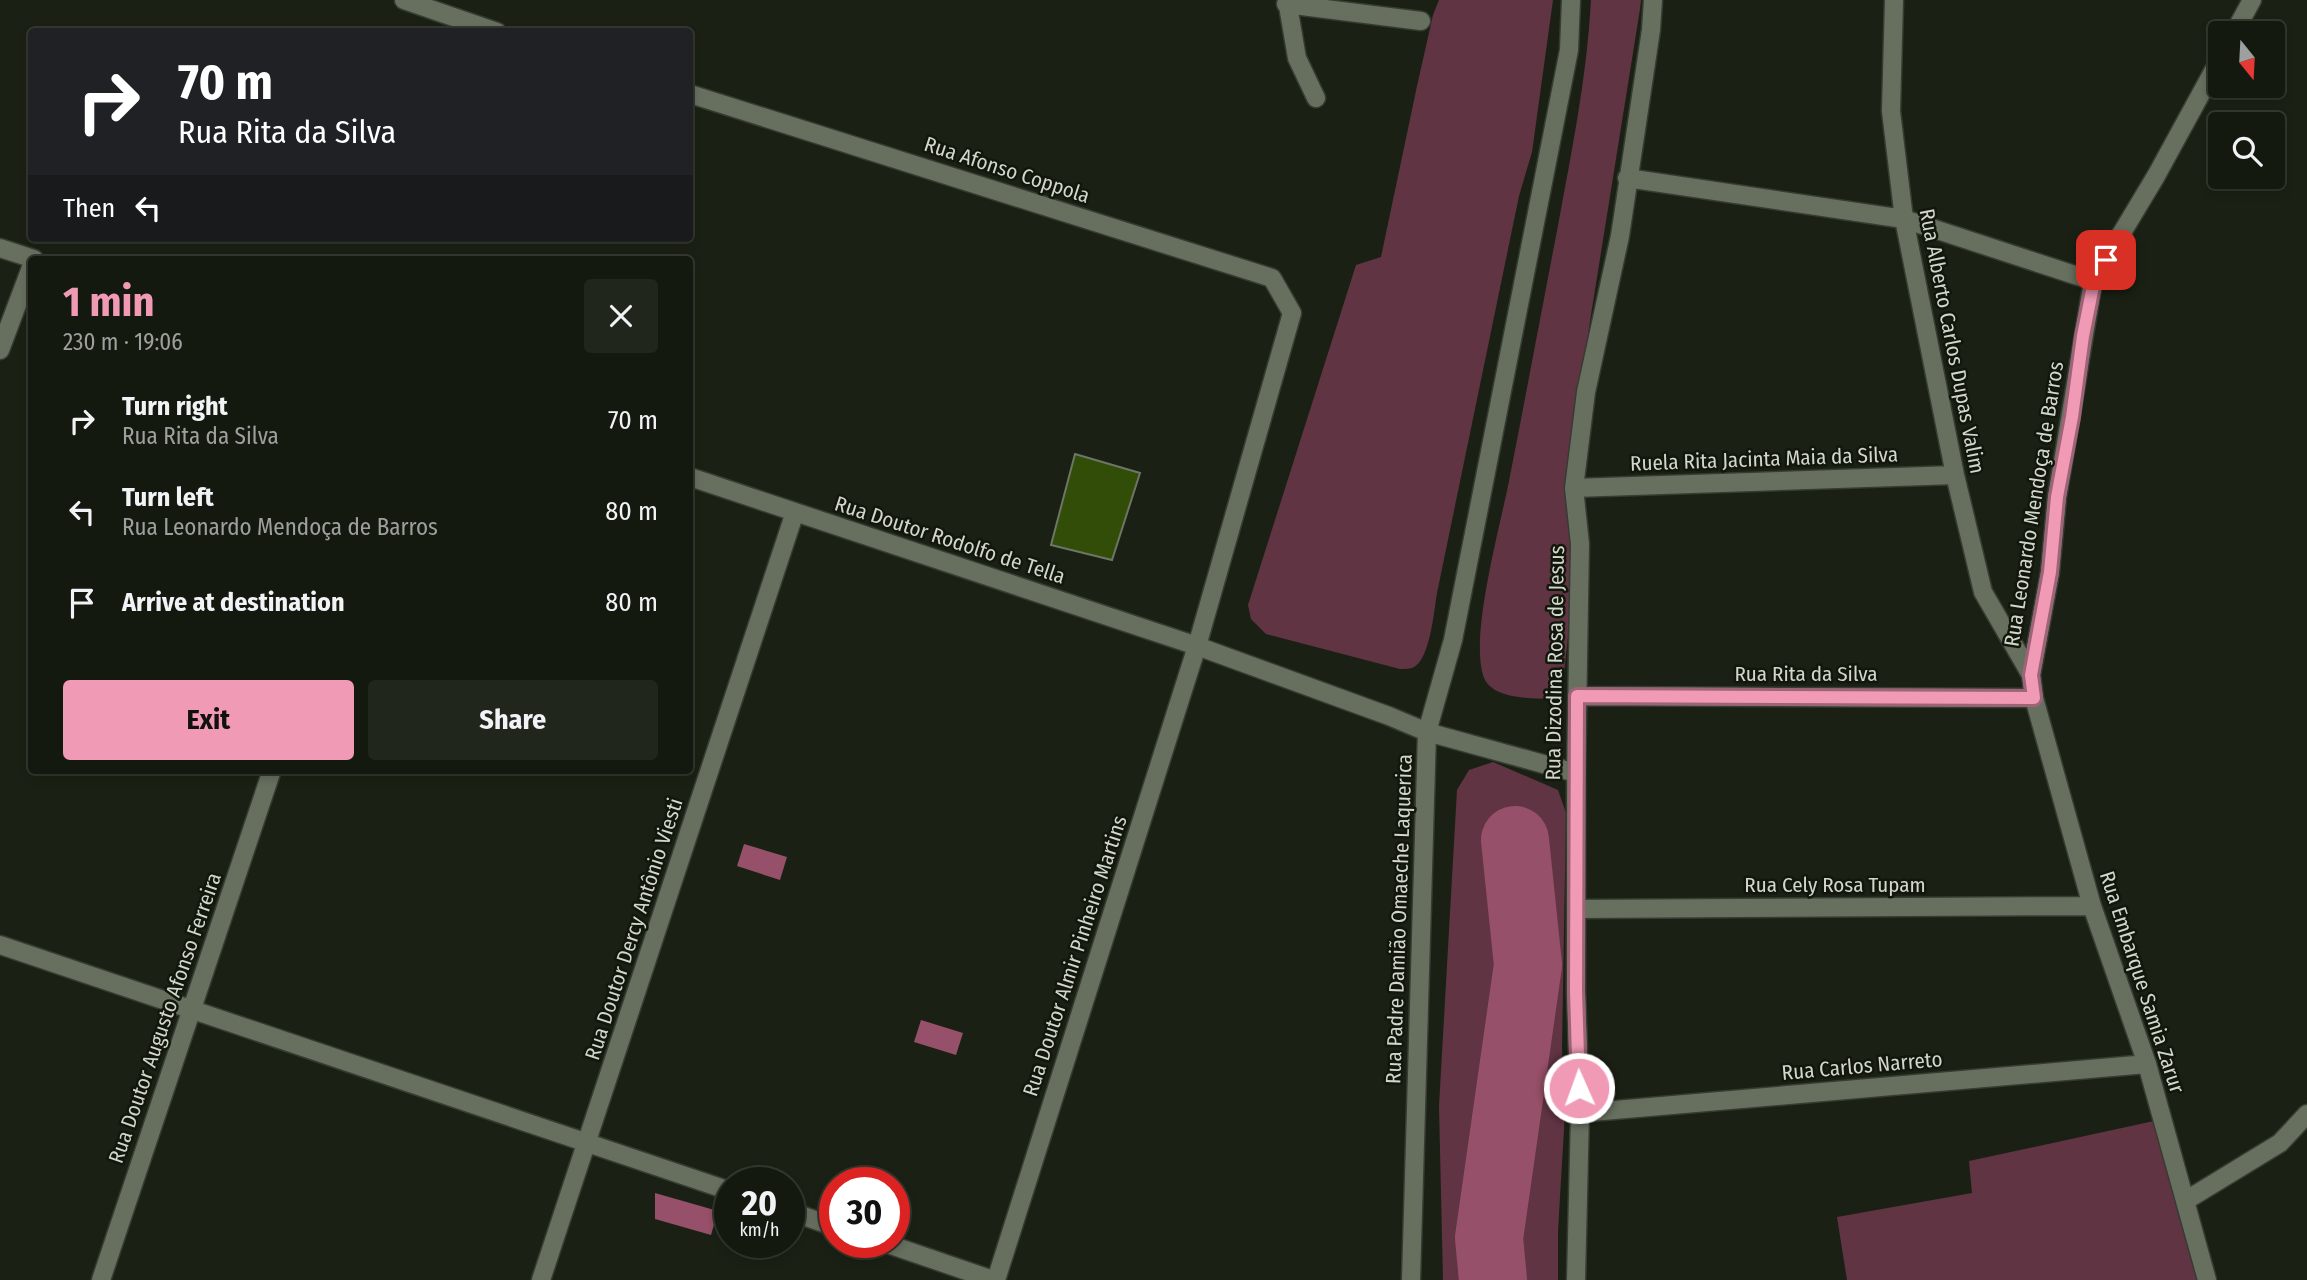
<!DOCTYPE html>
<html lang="en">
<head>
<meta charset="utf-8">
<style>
  body { margin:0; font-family:"Fira Sans Condensed",sans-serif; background:#21261d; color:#f1f3f6; height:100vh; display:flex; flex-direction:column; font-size:26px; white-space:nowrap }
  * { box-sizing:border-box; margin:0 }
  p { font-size:23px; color:#9da09e }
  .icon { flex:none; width:38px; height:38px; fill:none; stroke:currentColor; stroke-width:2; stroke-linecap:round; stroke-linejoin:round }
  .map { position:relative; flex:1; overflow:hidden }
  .side { position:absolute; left:28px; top:256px; width:665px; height:518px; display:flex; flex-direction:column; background:#14190f; border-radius:7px; box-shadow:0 4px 10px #0003,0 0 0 2px #33382f }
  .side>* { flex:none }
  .guide { position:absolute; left:28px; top:28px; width:665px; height:214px; border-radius:7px; box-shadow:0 4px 10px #0003,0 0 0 2px #33382f; background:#202124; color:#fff; overflow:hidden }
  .needle { width:46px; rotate:162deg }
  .fabs { position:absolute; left:2208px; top:21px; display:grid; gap:14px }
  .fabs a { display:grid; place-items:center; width:77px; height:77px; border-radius:7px; background:#14190f; box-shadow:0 4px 10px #0003,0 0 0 2px #33382f; font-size:35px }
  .speed { position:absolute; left:714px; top:1167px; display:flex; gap:14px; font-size:35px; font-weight:700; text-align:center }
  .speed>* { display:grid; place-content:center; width:91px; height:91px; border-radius:50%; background:#14190f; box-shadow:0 4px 10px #0003,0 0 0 2px #33382f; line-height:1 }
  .speed small { font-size:18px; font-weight:400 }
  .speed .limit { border:10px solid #d22; background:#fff; color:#111 }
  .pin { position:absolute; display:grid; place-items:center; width:60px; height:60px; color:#fff; margin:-30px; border-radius:14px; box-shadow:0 4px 10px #0006 }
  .me { position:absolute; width:77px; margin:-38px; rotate:358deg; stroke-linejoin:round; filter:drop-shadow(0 0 5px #0008) }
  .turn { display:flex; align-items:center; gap:24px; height:147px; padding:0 35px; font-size:32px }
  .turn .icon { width:91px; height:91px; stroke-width:2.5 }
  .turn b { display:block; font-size:49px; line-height:60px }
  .then { display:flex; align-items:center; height:66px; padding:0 35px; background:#0003; gap:14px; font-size:26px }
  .round { display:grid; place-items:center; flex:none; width:74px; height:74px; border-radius:7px; background:#21261d }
  .head { display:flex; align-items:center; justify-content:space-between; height:119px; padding:0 35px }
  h1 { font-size:42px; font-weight:700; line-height:52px; color:#f09ab6 }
  .cta { display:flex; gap:14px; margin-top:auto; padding:14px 35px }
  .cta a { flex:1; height:80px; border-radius:7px; background:#f09ab6; color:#111; font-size:28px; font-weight:700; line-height:80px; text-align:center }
  .cta a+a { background:#21261d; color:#f1f3f6 }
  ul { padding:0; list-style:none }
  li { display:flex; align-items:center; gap:21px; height:91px; padding:0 35px }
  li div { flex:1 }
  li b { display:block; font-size:26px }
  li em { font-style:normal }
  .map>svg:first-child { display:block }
</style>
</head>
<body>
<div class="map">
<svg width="2307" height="1280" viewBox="0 0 2307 1280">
  <rect width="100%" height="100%" fill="#1a2114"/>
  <path fill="#613443" d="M1439 0H1553L1532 152 1519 196 1437 593C1434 610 1430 662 1412 668 1408 669 1404 669 1400 669L1266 634 1251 619 1248 605 1356 265 1381 257 1417 86 1433 15Z
    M1591 0H1641L1640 9 1590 321 1567 487 1572 536 1573 591 1564 673 1554 693 1548 699C1528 698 1490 699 1483 675 1470 632 1501 524 1510 476 1526 395 1541 313 1557 231 1571 154 1587 78 1591 0Z
    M1493 762 1558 790 1566 813 1562 1047 1565 1112 1558 1231V1280H1443L1439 1106 1457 790 1469 770Z
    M2154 1121 2198 1280H1847L1837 1217 1972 1193 1969 1161Z"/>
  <path fill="#975069" d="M744 844 787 857 780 880 737 866Z
    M921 1020 963 1033 956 1055 914 1042Z
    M655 1193 718 1211 711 1235 655 1219Z"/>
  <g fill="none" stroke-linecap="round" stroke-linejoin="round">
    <path stroke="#975069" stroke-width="68" d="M1493 1280 1489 1238 1528 965 1515 840"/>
  </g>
  <path fill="#314d07" stroke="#6d7666" stroke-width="2" d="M1075 454 1140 473 1112 560 1051 545Z"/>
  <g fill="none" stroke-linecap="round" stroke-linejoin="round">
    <defs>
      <path id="minor" d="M404 0 497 32
        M1287 0 1297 58 1316 98
        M1894 0 1891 111 1904 219 1955 475 1983 592 2031 675
        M1286 4 1421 21
        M2234 33 2252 0
        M690 94 1272 278 1292 313 1197 646 996 1280
        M1627 178 1904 219 2093 281
        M0 248 34 259
        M0 350 32 265
        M690 477 1197 646 1389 716 1427 732 1576 773
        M1574 488 1955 475
        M1577 696 2034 698
        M1578 909 2092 906
        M0 945 730 1191
        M1580 1113 2147 1064
        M2185 1201 2280 1143 2307 1114
        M789 1211 835 1227
        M882 1242 993 1280
        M101 1280 272 770
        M541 1280 795 512
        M1411 1280 1427 732 1453 640 1569 50 1571 0
        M1576 1280 1580 1113 1576 991V773L1580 544 1574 488 1586 392 1620 236 1651 30 1653 0
        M2207 1280 2147 1064 2092 906 2034 698 2031 675 2050 572 2057 497 2093 281 2156 176 2221 57"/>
    </defs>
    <use href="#minor" stroke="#363c33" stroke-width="21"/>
    <use href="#minor" stroke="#67705f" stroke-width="18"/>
  </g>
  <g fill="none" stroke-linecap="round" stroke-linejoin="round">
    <defs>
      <path id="route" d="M1579 1088 1576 991 1577 696 2034 698 2031 675 2050 572 2057 497 2072 417 2083 336 2094 281 2106 260"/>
    </defs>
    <use href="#route" stroke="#9c6476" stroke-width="18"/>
    <use href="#route" stroke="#f09ab6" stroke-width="12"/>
  </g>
  <g text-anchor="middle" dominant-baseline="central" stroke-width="5" stroke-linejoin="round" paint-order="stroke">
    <g font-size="21" fill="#d2d6cd" stroke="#11180b">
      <text transform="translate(1007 170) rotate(18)">Rua Afonso Coppola</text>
      <text transform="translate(1952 341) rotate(79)">Rua Alberto Carlos Dupas Valim</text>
      <text transform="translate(1764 459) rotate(-2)">Ruela Rita Jacinta Maia da Silva</text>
      <text transform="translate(2034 504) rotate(-81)">Rua Leonardo Mendoça de Barros</text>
      <text transform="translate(950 540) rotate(18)">Rua Doutor Rodolfo de Tella</text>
      <text transform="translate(1555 663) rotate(-89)">Rua Dizodina Rosa de Jesus</text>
      <text x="1806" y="674">Rua Rita da Silva</text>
      <text x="1835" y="885">Rua Cely Rosa Tupam</text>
      <text transform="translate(1399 919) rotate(-88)">Rua Padre Damião Omaeche Laquerica</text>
      <text transform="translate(634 929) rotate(-72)">Rua Doutor Dercy Antônio Viesti</text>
      <text transform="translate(1075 956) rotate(-72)">Rua Doutor Almir Pinheiro Martins</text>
      <text transform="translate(2142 982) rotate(72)">Rua Embarque Samia Zarur</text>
      <text transform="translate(165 1018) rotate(-71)">Rua Doutor Augusto Afonso Ferreira</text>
      <text transform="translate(1862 1066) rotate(-5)">Rua Carlos Narreto</text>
    </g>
  </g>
</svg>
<div class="fabs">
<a><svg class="needle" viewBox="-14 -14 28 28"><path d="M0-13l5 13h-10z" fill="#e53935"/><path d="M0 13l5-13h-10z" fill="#9da09e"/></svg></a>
<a><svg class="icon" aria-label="search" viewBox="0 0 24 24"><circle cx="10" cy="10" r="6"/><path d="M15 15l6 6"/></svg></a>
</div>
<div class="speed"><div>20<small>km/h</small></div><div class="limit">30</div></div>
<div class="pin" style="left:2106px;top:260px;background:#d93025"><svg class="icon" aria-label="arrive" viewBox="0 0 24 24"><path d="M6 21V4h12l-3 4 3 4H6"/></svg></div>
<svg class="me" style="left:1579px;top:1088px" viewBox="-20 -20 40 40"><circle r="17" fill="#f09ab6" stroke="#fff" stroke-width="3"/><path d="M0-11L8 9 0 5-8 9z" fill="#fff"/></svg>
<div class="guide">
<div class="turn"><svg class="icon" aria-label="right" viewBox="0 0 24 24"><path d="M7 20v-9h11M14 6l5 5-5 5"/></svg><div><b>70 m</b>Rua Rita da Silva</div></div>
<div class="then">Then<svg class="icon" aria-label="left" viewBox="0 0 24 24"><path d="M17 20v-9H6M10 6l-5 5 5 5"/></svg></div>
</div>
<section class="side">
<div class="head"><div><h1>1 min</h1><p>230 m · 19:06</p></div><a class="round"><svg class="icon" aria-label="close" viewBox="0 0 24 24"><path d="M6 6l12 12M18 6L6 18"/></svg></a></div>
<ul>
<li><svg class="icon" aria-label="right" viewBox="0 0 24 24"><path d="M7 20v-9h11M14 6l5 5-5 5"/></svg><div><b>Turn right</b><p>Rua Rita da Silva</p></div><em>70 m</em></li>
<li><svg class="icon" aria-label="left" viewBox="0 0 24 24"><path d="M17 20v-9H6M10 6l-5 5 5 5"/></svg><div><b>Turn left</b><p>Rua Leonardo Mendoça de Barros</p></div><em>80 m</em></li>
<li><svg class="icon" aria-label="arrive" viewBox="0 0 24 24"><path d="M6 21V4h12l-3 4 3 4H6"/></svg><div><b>Arrive at destination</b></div><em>80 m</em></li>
</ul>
<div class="cta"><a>Exit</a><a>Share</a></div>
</section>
</div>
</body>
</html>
